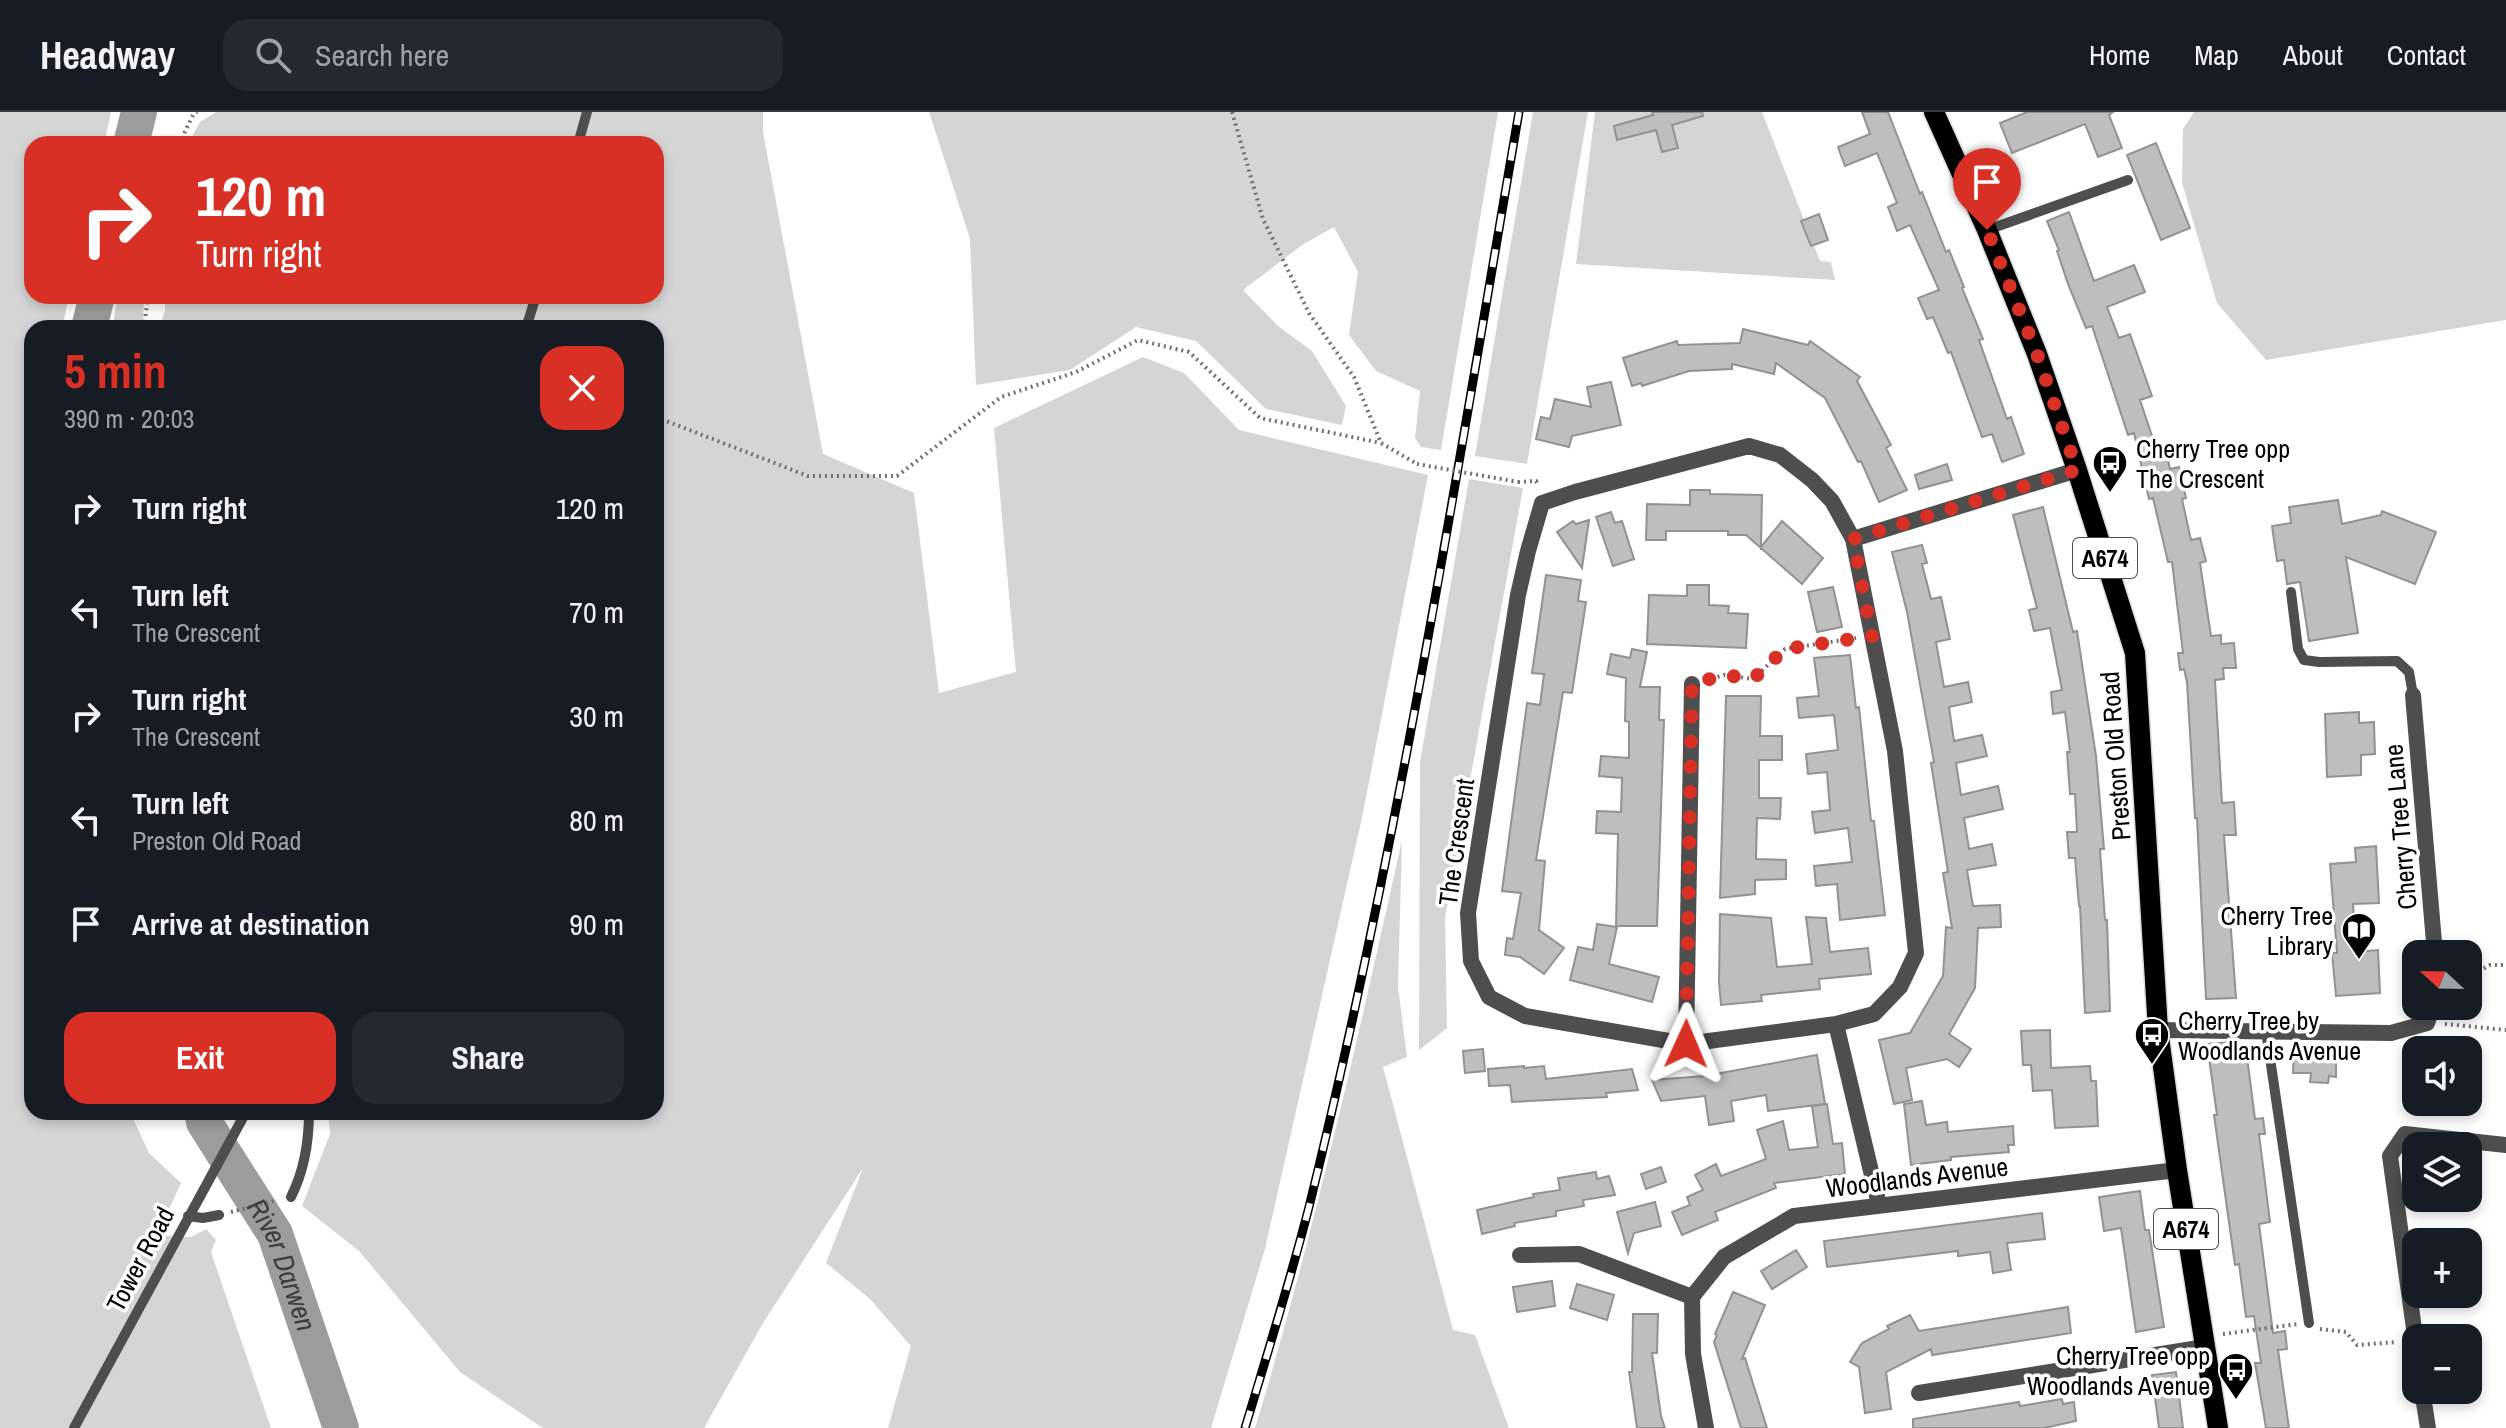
<!DOCTYPE html>
<html lang="en">
<head>
<meta charset="utf-8">
<style>
  body { margin:0; font-family:"Archivo Narrow",sans-serif; background:#242831; color:#f1f3f6; height:100vh; display:flex; flex-direction:column; font-size:30px; white-space:nowrap }
  * { box-sizing:border-box; margin:0 }
  p { font-size:26px; color:#9ea1a6 }
  .icon { flex:none; width:44px; height:44px; fill:none; stroke:currentColor; stroke-width:2; stroke-linecap:round; stroke-linejoin:round }
  .map { position:relative; flex:1; overflow:hidden }
  .sheet { position:absolute; left:24px; top:208px; width:640px; height:800px; display:flex; flex-direction:column; background:#171b24; border-radius:24px; box-shadow:0 4px 12px #0003 }
  .sheet>* { flex:none }
  .hud { position:absolute; left:24px; top:24px; width:640px; height:168px; border-radius:24px; box-shadow:0 4px 12px #0003; background:#d93025; color:#fff; overflow:hidden }
  .needle { width:52px; rotate:292deg }
  .tools { position:absolute; left:2402px; top:828px; display:grid; gap:16px }
  .tools a { display:grid; place-items:center; width:80px; height:80px; border-radius:16px; background:#171b24; box-shadow:0 4px 12px #0003; font-size:40px }
  .pin { position:absolute; display:grid; place-items:center; width:68px; height:68px; color:#fff; margin:-82px -34px; border-radius:50% 50% 50% 0; rotate:-45deg; box-shadow:0 0 8px #0007 }
  .pin .icon { rotate:45deg }
  .me { position:absolute; width:88px; margin:-44px; rotate:1deg; stroke-linejoin:round; filter:drop-shadow(0 0 6px #0008) }
  .turn { display:flex; align-items:center; gap:28px; height:168px; padding:0 40px; font-size:36px }
  .turn .icon { width:104px; height:104px; stroke-width:2.5 }
  .turn b { display:block; font-size:56px; line-height:68px }
  .round { display:grid; place-items:center; flex:none; width:84px; height:84px; border-radius:24px; background:#242831 }
  .summary { display:flex; align-items:center; justify-content:space-between; height:136px; padding:0 40px }
  h1 { font-size:48px; font-weight:700; line-height:60px; color:#d93025 }
  .cta { display:flex; gap:16px; margin-top:auto; padding:16px 40px }
  .cta a { flex:1; height:92px; border-radius:24px; background:#d93025; color:#fff; font-size:32px; font-weight:700; line-height:92px; text-align:center }
  .cta a+a { background:#242831; color:#f1f3f6 }
  ul { padding:0; list-style:none }
  li { display:flex; align-items:center; gap:24px; height:104px; padding:0 40px }
  li div { flex:1 }
  li b { display:block; font-size:30px }
  li em { font-style:normal }
  header { display:flex; align-items:center; gap:48px; box-sizing:border-box; height:112px; padding:0 40px; background:#171b24; border-bottom:2px solid #363941 }
  header strong { font-size:38px }
  nav { display:flex; gap:44px; margin-inline-start:auto; font-size:28px }
  .search { width:560px; height:72px; background:#242831; display:flex; align-items:center; gap:20px; box-sizing:border-box; padding:0 28px; border-radius:24px; color:#9ea1a6; font-size:30px }
  .map>svg:first-child { display:block }
</style>
</head>
<body>
<header>
<strong>Headway</strong>
<div class="search"><svg class="icon" aria-label="search" viewBox="0 0 24 24"><circle cx="10" cy="10" r="6"/><path d="M15 15l6 6"/></svg>Search here</div>
<nav><a>Home</a><a>Map</a><a>About</a><a>Contact</a></nav>
</header>
<div class="map">
<svg width="2506" height="1316" viewBox="0 0 2506 1316">
  <rect width="100%" height="100%" fill="#fff"/>
  <path fill="#d5d5d5" d="M0 0H111L104 32H32V184H69L62 216H32V558L30 560 32 574V1000H130L149 1041 181 1071 157 1123 191 1125 206 1117 216 1128 211 1140 271 1316H0Z
    M216 0H763V20L823 342 914 381 939 581 1016 560 994 316 1143 245 1184 261 1239 318 1428 363 1363 701 1265 1137 1211 1316H888L911 1234 870 1187 826 1151 863 1056 763 1211 704 1316H543L460 1260 359 1139 302 1094 330 1022 328 1000H656V216H160L165 198V184H656V32H188L200 10Z
    M929 0H1498L1441 338 1421 335 1415 326 1420 279 1376 259 1349 223 1358 160 1334 115 1302 133 1243 178 1278 214 1312 239 1346 294 1342 313 1266 297 1196 229 1136 215 1070 258 976 273 970 127Z
    M1533 0H1588L1527 352 1475 344Z
    M1595 0H1762L1820 149 1831 150 1835 168 1576 152Z
    M2194 0H2506V208L2266 248 2217 191 2182 71 2183 17Z
    M117 184H144L143 216H113Z
    M1469 367 1523 376 1445 806 1447 916 1419 938 1420 650Z
    M1402 728 1398 875 1407 945 1383 955 1453 1218 1475 1223 1509 1316H1255C1314 1122 1358 926 1402 728Z"/>
  <g fill="none" stroke-linecap="round" stroke-linejoin="round">
    <g stroke="#9c9c9c" stroke-width="36">
      <path d="M131 32 139 0"/>
      <path d="M89 216 97 184"/>
      <path id="s1" d="M202 1000 204 1010 275 1122 341 1316"/>
    </g>
  </g>
  <path fill="#bebebe" stroke="#929292" stroke-width="2" d="M1652 0H1702L1703 4 1672 13 1678 36 1662 40 1656 18 1617 28 1614 14 1653 3Z
    M1862 0H1888L1920 82 1922 80 1946 140 1949 138 1964 175 1962 176 1983 227 1979 228 2007 307 2011 305 2024 342 2002 350 1992 322 1982 325 1951 240 1948 241 1933 205 1927 207 1918 186 1939 178 1910 113 1897 119 1888 95 1897 91 1877 41 1845 54 1838 35 1870 22Z
    M2027 0H2113L2109 3 2122 36 2098 45 2085 12 2012 41 2000 11Z
    M2156 31 2190 116 2161 128 2127 43Z
    M2069 100 2094 169 2134 153 2145 180 2107 195 2119 226 2130 222 2146 267 2152 284 2140 288 2156 336 2165 334 2170 357 2179 355 2186 386 2182 387 2191 428 2200 426 2206 449 2200 451 2211 524 2221 523V532L2234 531 2236 556H2223L2224 567 2215 568 2222 691 2234 690 2236 723H2224L2236 886 2206 887 2197 706H2195L2187 570 2184 557 2180 558 2178 541H2183L2172 450H2168L2153 386 2149 387 2134 321 2128 323 2092 214 2086 216 2068 172 2057 139 2059 138 2047 109Z
    M1819 102 1828 128 1811 134 1801 109Z
    M1743 217 1808 233 1810 229 1860 265 1857 269 1891 333 1886 336 1907 378 1879 390 1861 349 1858 350 1825 286 1776 251 1774 262 1732 252V257L1689 259 1642 274 1641 271 1632 274 1623 246 1677 229 1678 233 1740 231Z
    M1611 270 1621 313 1572 324 1569 335 1536 327 1541 305 1550 307 1555 287 1591 295 1587 275Z
    M1947 352 1952 368 1919 377 1915 363Z
    M1690 378H1710V382L1762 383 1761 435 1782 409 1823 446 1802 472 1746 423H1728V419H1666V428H1646L1647 392 1690 393Z
    M2338 388 2342 412 2381 403 2382 399 2436 420 2415 472 2346 445 2358 521 2309 529 2300 470 2287 472 2284 448 2277 449 2272 414 2291 411 2289 395Z
    M2043 395 2073 520 2077 519 2096 644 2104 737H2100L2105 808H2107L2110 899 2085 901 2080 794H2079L2075 746H2069L2067 720H2077L2075 682H2070L2067 640H2070L2065 600 2053 602 2051 580 2062 578 2050 516 2034 519 2029 498 2037 496 2013 403Z
    M1611 400 1615 411 1622 409 1634 447 1613 454 1596 405Z
    M1589 408 1582 456 1557 420 1573 409 1576 412Z
    M1922 433 1927 451 1922 452 1931 487 1941 485 1950 527 1936 530 1944 575 1968 570 1972 590 1949 595 1954 629 1982 623 1987 644 1956 651 1961 683 1998 674 2003 697 1964 706 1969 737 1992 732 1996 753 1967 758 1973 794 2000 793 2001 815 1978 816 1975 876 1949 922 1971 937 1959 955 1947 947 1906 956 1912 988 1894 992 1879 928 1910 921 1943 864 1946 815 1952 816 1943 761 1948 760 1931 651 1934 650 1907 500 1892 440Z
    M1546 463 1581 468 1578 489 1586 490 1572 581 1563 580 1536 748 1545 749 1539 818 1564 836 1544 862 1520 845 1505 843 1507 826 1513 827 1521 781 1502 779 1527 591 1540 593 1544 562 1532 561Z
    M1687 473H1709V493L1729 494 1728 501 1748 502 1746 536 1647 532 1649 483 1687 484Z
    M1833 475 1842 515 1817 520 1808 480Z
    M1632 537 1647 540 1640 575H1660L1659 608H1664L1657 814H1616L1618 722 1596 721 1597 699 1621 700 1622 666 1599 664 1601 644 1629 646V610L1625 609 1626 566 1607 562 1611 542 1630 546Z
    M1850 543 1856 596 1859 595 1871 709H1874L1885 803 1840 808 1837 772 1816 774 1814 754 1852 750 1848 716 1815 721 1812 700 1830 698 1827 660 1808 662 1806 642 1838 638 1834 603 1799 606 1797 586 1819 584 1814 546Z
    M1726 584H1761L1760 624H1782V648H1759V686H1781L1780 707 1757 706 1756 747 1786 748V767L1755 768V782L1720 786Z
    M2359 600V611L2374 610 2375 642 2361 643V663L2327 665 2325 602Z
    M2376 734 2379 791 2353 792 2356 840 2378 838 2380 881 2336 884 2332 841H2337L2330 752 2356 750 2355 736Z
    M1720 802 1771 806 1777 855 1812 852 1806 805 1826 806 1830 840 1868 836 1871 862 1819 867 1820 877 1761 883 1762 889 1721 893 1719 870Z
    M1597 812 1617 815 1609 852 1659 865 1652 890 1570 868 1578 835 1593 838Z
    M2050 918 2051 956 2090 954 2091 969H2096L2098 1014 2055 1016 2052 978 2033 979 2031 953H2023L2021 919Z
    M2232 930 2233 939 2246 937 2255 1007 2263 1006 2265 1022H2259L2270 1110 2259 1112 2273 1221 2285 1219 2287 1237 2278 1238 2289 1316H2266L2255 1251H2261L2254 1204 2246 1205 2239 1152 2235 1153 2214 1003H2217L2207 932Z
    M1483 937 1485 959 1465 961 1463 939Z
    M2294 937 2330 939 2329 949H2336V965L2329 964 2328 971 2310 970 2311 961H2293Z
    M1817 943 1825 992 1768 999 1766 983 1731 989 1734 1009 1709 1013 1705 984 1661 989 1652 968 1705 964Z
    M1524 954V956L1544 954 1546 967 1632 957 1638 978 1606 981 1607 985 1512 990 1510 973 1489 974 1488 957Z
    M1922 989 1926 1013 1947 1010 1948 1020 2013 1014 2014 1033H2008L2009 1040 1951 1045V1048L1911 1053 1904 992Z
    M1827 992 1833 1032 1842 1031 1845 1062 1774 1071 1776 1076 1715 1100 1718 1108 1682 1123 1672 1100 1690 1093 1687 1085 1703 1078 1695 1063 1716 1052 1721 1064 1766 1047 1757 1018 1783 1009 1789 1038 1818 1035 1812 994Z
    M1661 1055 1666 1070 1646 1077 1641 1062Z
    M1596 1060 1597 1067 1609 1064 1615 1083 1583 1088 1584 1094 1556 1099V1104L1514 1111 1515 1114 1482 1122 1477 1098 1534 1085 1533 1082 1560 1078 1558 1066Z
    M2140 1079 2145 1118H2149L2164 1215 2136 1220 2121 1116 2104 1119 2099 1085Z
    M1655 1090 1661 1114 1634 1121 1628 1141 1617 1100Z
    M2042 1101 2045 1127 2007 1131 2011 1158 1993 1161 1990 1140 1958 1144V1139L1827 1155 1824 1129Z
    M1796 1138 1807 1155 1772 1177 1761 1159Z
    M1552 1169 1555 1194 1517 1200 1513 1175Z
    M1577 1172 1614 1183 1607 1208 1570 1196Z
    M1733 1180 1765 1193 1742 1247 1745 1246 1767 1316H1741L1714 1230 1717 1223 1715 1222Z
    M2068 1195 2071 1221 1932 1243 1931 1237 1886 1260 1891 1297 1865 1301 1859 1255 1850 1250 1862 1231 1889 1217 1887 1214 1910 1203 1919 1219Z
    M1633 1202H1658L1657 1241H1652L1661 1304 1665 1316H1637L1629 1260H1632Z
    M2176 1260 2183 1316H2159L2152 1263Z
    M2062 1287 2063 1292 2074 1290 2076 1309 2044 1316H1913V1307L2019 1290 2020 1294Z"/>
  <g fill="none" stroke-linecap="round" stroke-linejoin="round">
    <defs>
      <path id="primary" d="M1934 0 1987 118 2037 242 2077 358 2135 541 2158 918 2177 1058 2218 1316"/>
    </defs>
    <use href="#primary" stroke="#dbdbdb" stroke-width="23"/>
    <path stroke="#707070" stroke-width="4" stroke-dasharray="2 4" stroke-linecap="butt" d="M1232 0 1263 107 1309 201 1354 265 1381 331 1417 352
      M179 32 193 3 197 0
      M144 216 148 184
      M656 305 808 364H897L1001 285 1076 260 1138 228 1189 240 1260 306 1381 331
      M1518 370 1536 369 1538 373
      M30 560H32
      M1706 568 1724 563 1753 567 1785 537 1856 526
      M2468 865 2490 853H2506
      M2445 912 2506 918
      M231 1100 277 1088
      M2320 1217 2346 1220 2357 1233 2397 1230
      M2223 1222 2298 1212"/>
    <path stroke="#4e4e4e" stroke-width="10" d="M578 32 587 0
      M1987 118 2128 68
      M526 216 536 184
      M2291 480 2298 537 2304 548 2319 550 2397 549 2409 560 2413 583
      M2266 919 2309 1211
      M291 1085C305 1057 309 1030 309 1000
      M188 1104 203 1106 219 1103
      M74 1316 246 1000"/>
    <path stroke="#4e4e4e" stroke-width="16" d="M1749 334 1780 343 1812 368 1832 389 1853 427 1895 639 1916 841 1900 875 1874 902 1836 912 1686 932 1525 904 1489 885 1471 849 1468 801 1518 483 1528 439 1542 391 1575 380Z
      M1853 427 2077 358
      M2413 583 2435 842
      M1836 912 1879 1093
      M2158 918 2391 921 2427 911 2433 894
      M1686 932 1692 572
      M1520 1143 1579 1142 1692 1185
      M2416 1231 2390 1044 2405 1022 2506 1033
      M2422 1278 2428 1316
      M1919 1281 2205 1235
      M1706 1316 1693 1242 1692 1185 1724 1145 1794 1104 2177 1058"/>
    <use href="#primary" stroke="#000" stroke-width="20"/>
    <defs>
      <path id="rail" d="M1245 1316C1267 1243 1290 1169 1309 1095 1398 734 1456 366 1519 0"/>
    </defs>
    <use href="#rail" stroke="#000" stroke-width="9"/>
    <use href="#rail" stroke="#fff" stroke-width="6" stroke-dasharray="18" stroke-linecap="butt"/>
    <path stroke="#707070" stroke-width="4" stroke-dasharray="2 4" stroke-linecap="butt" d="M1417 352 1518 370"/>
  </g>
  <g fill="none" stroke-linecap="round" stroke-linejoin="round">
    <path stroke="#d93025" stroke-width="14" stroke-dasharray="0 25.2" d="M1686 932 1692 572 1724 563 1753 567 1785 537 1872 524 1853 427 2077 358 2037 242 1987 118"/>
  </g>
  <defs>
    <symbol id="bus-pin" viewBox="-11 -11 22 30"><path d="M0 17L-7.5 6A9.5 9.5 0 1 1 7.5 6Z" fill="#000" stroke="#fff"/><path d="M-5-6H5V4H4V6H2V4H-2V6H-4V4H-5ZM-3.5-4V0h7V-4ZM-3.5 1.2v1.5H-2V1.2ZM2 1.2v1.5H3.5V1.2Z" fill="#fff"/></symbol>
    <symbol id="library-pin" viewBox="-11 -11 22 30"><path d="M0 17L-7.5 6A9.5 9.5 0 1 1 7.5 6Z" fill="#000" stroke="#fff"/><path d="M-6-4Q-3-5.5-.7-3.5V5Q-3 3-6 4ZM6-4Q3-5.5 .7-3.5V5Q3 3 6 4Z" fill="#fff"/></symbol>
  </defs>
  <g fill-rule="evenodd">
    <use href="#bus-pin" x="2090" y="331" width="40" height="54"/>
    <use href="#library-pin" x="2339" y="798" width="40" height="54"/>
    <use href="#bus-pin" x="2132" y="903" width="40" height="54"/>
    <use href="#bus-pin" x="2216" y="1238" width="40" height="54"/>
  </g>
  <g text-anchor="middle" dominant-baseline="central" stroke-width="7" stroke-linejoin="round" paint-order="stroke">
    <g fill="#fff" stroke="#4c4c4c" stroke-width="2">
      <rect x="2073" y="426" width="64" height="40" rx="6"/>
      <rect x="2154" y="1097" width="64" height="40" rx="6"/>
    </g>
    <g font-size="24" font-weight="bold" fill="#000">
      <text x="2105" y="446">A674</text>
      <text x="2186" y="1117">A674</text>
    </g>
    <g font-size="26" fill="#000" stroke="#fff" text-anchor="start">
      <text x="2136" y="336">Cherry Tree opp<tspan x="2136" dy="30">The Crescent</tspan></text>
      <text x="2333" y="803" text-anchor="end">Cherry Tree<tspan x="2333" dy="30">Library</tspan></text>
      <text x="2178" y="908">Cherry Tree by<tspan x="2178" dy="30">Woodlands Avenue</tspan></text>
      <text x="2210" y="1243" text-anchor="end">Cherry Tree opp<tspan x="2210" dy="30">Woodlands Avenue</tspan></text>
    </g>
    <g font-size="26" fill="#000" stroke="#fff">
      <text transform="translate(2115 644) rotate(-94)">Preston Old Road</text>
      <text transform="translate(2400 715) rotate(-95)">Cherry Tree Lane</text>
      <text transform="translate(1456 730) rotate(-82)">The Crescent</text>
      <text transform="translate(1917 1065) rotate(-7)">Woodlands Avenue</text>
      <text transform="translate(140 1147) rotate(-62)">Tower Road</text>
    </g>
    <g font-size="28" font-style="italic" fill="#3d3d3d" stroke="#fff">
      <text stroke="none"><textPath href="#s1" startOffset="174">River Darwen</textPath></text>
    </g>
  </g>
</svg>
<div class="tools">
<a><svg class="needle" viewBox="-14 -14 28 28"><path d="M0-13l5 13h-10z" fill="#e53935"/><path d="M0 13l5-13h-10z" fill="#9ea1a6"/></svg></a>
<a><svg class="icon" aria-label="sound" viewBox="0 0 24 24"><path d="M4 9h4l5-4v14l-5-4H4zM17 9q2 3 0 6"/></svg></a>
<a><svg class="icon" aria-label="layers" viewBox="0 0 24 24"><path d="M12 4l9 5-9 5-9-5zM3 14l9 5 9-5"/></svg></a>
<a>+</a>
<a>−</a>
</div>
<div class="pin" style="left:1987px;top:118px;background:#d93025"><svg class="icon" aria-label="arrive" viewBox="0 0 24 24"><path d="M6 21V4h12l-3 4 3 4H6"/></svg></div>
<svg class="me" style="left:1686px;top:932px" viewBox="-20 -20 40 40"><path d="M0-17L14 15 0 8-14 15z" fill="#d93025" stroke="#fff" stroke-width="4"/></svg>
<div class="hud">
<div class="turn"><svg class="icon" aria-label="right" viewBox="0 0 24 24"><path d="M7 20v-9h11M14 6l5 5-5 5"/></svg><div><b>120 m</b>Turn right</div></div>
</div>
<section class="sheet">
<div class="summary"><div><h1>5 min</h1><p>390 m · 20:03</p></div><a class="round" style="background:#d93025;color:#fff"><svg class="icon" aria-label="close" viewBox="0 0 24 24"><path d="M6 6l12 12M18 6L6 18"/></svg></a></div>
<ul>
<li><svg class="icon" aria-label="right" viewBox="0 0 24 24"><path d="M7 20v-9h11M14 6l5 5-5 5"/></svg><div><b>Turn right</b></div><em>120 m</em></li>
<li><svg class="icon" aria-label="left" viewBox="0 0 24 24"><path d="M17 20v-9H6M10 6l-5 5 5 5"/></svg><div><b>Turn left</b><p>The Crescent</p></div><em>70 m</em></li>
<li><svg class="icon" aria-label="right" viewBox="0 0 24 24"><path d="M7 20v-9h11M14 6l5 5-5 5"/></svg><div><b>Turn right</b><p>The Crescent</p></div><em>30 m</em></li>
<li><svg class="icon" aria-label="left" viewBox="0 0 24 24"><path d="M17 20v-9H6M10 6l-5 5 5 5"/></svg><div><b>Turn left</b><p>Preston Old Road</p></div><em>80 m</em></li>
<li><svg class="icon" aria-label="arrive" viewBox="0 0 24 24"><path d="M6 21V4h12l-3 4 3 4H6"/></svg><div><b>Arrive at destination</b></div><em>90 m</em></li>
</ul>
<div class="cta"><a>Exit</a><a>Share</a></div>
</section>
</div>
</body>
</html>
